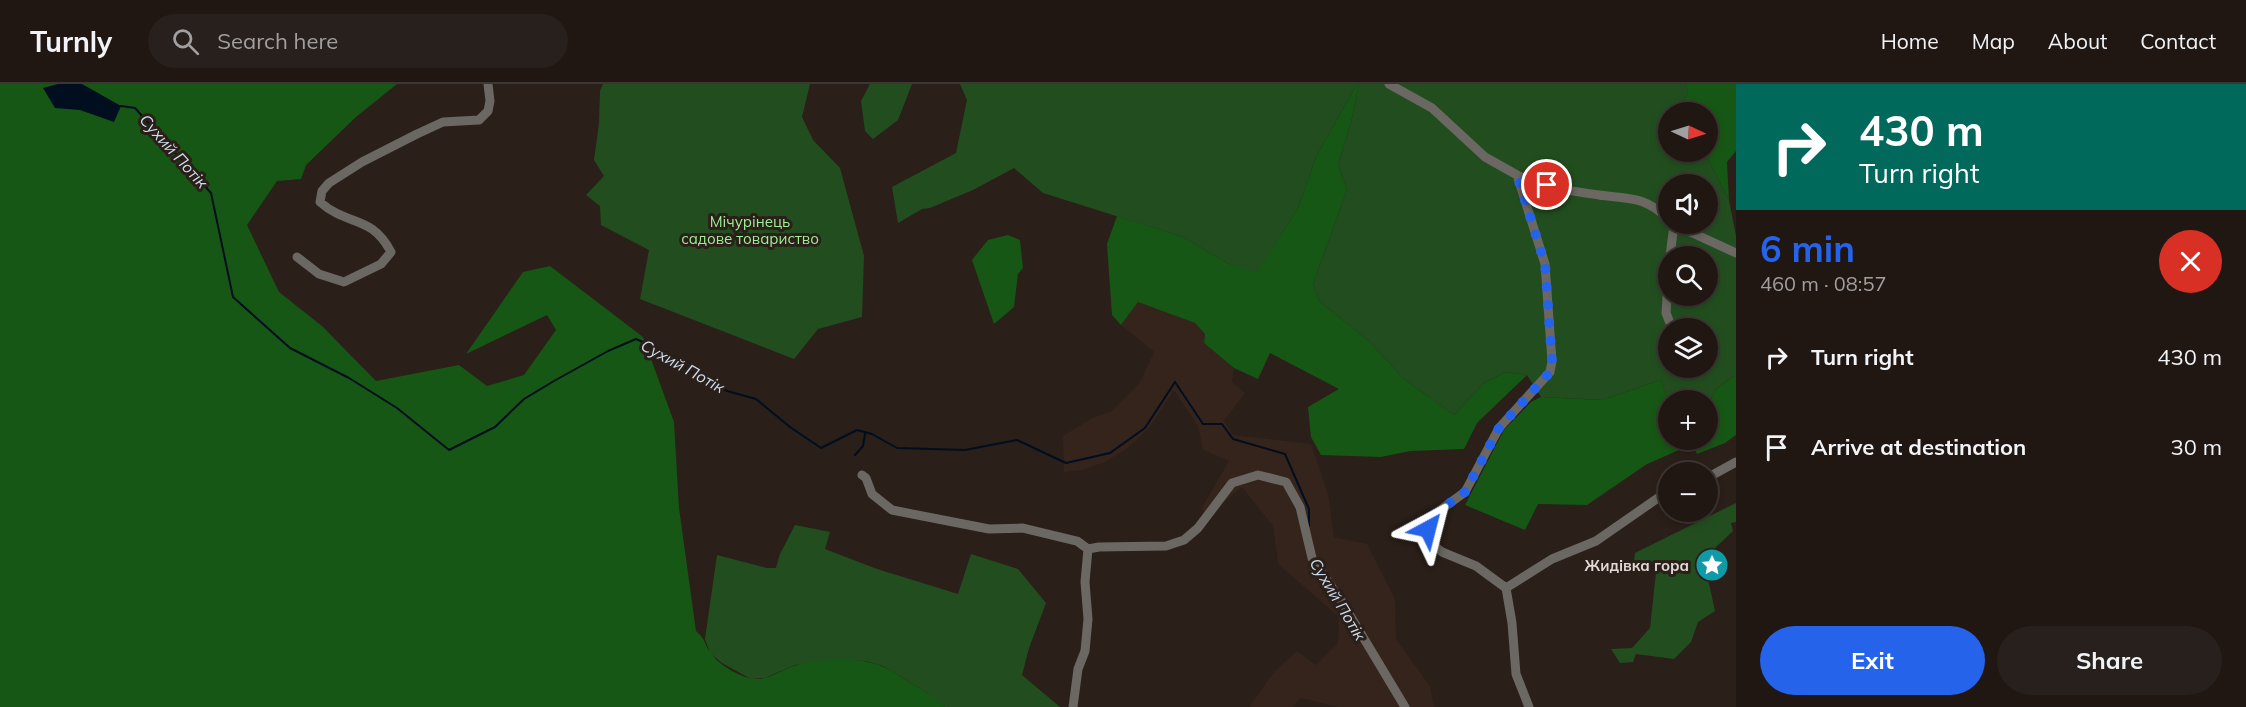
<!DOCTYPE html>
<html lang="en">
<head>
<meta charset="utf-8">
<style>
  body { margin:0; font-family:Mulish,sans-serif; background:#28201c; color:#f1f3f6; height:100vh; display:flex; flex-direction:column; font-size:22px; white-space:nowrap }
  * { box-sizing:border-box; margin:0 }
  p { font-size:20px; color:#a29fa0 }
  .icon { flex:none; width:33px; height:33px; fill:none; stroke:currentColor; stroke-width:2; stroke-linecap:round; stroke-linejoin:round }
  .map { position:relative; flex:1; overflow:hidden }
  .panel { display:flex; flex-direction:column; background:#201713; width:510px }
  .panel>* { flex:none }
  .hud { background:#00695c; color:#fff; overflow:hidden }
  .needle { width:39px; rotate:94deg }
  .fabs { position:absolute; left:1658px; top:18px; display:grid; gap:12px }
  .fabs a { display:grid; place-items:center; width:60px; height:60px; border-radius:50%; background:#201713; box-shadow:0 3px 9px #0003,0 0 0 2px #3d3633; font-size:30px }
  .pin { position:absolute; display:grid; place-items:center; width:51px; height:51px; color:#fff; margin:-26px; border:3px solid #fff; border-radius:50%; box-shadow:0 2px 6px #0007 }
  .me { position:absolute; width:66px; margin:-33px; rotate:38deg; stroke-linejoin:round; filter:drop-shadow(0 0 4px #0008) }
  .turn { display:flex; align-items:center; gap:21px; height:126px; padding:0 24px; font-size:27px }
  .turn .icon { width:78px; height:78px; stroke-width:2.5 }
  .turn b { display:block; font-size:42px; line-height:51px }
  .round { display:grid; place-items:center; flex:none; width:63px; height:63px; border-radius:32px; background:#28201c }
  .summary { display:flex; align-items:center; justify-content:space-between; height:102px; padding:0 24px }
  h1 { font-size:36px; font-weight:700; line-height:45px; color:#2563eb }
  .action { display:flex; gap:12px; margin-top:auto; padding:12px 24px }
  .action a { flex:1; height:69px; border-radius:36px; background:#2563eb; color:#fff; font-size:24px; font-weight:700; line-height:69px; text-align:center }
  .action a+a { background:#28201c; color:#f1f3f6 }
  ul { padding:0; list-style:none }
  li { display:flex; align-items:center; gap:18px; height:90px; padding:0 24px }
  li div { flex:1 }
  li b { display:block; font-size:22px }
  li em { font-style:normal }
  header { display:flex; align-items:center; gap:36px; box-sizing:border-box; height:84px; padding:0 30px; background:#201713; border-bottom:2px solid #3d3633 }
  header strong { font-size:28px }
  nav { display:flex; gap:33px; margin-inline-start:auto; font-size:21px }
  .search { width:420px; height:54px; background:#28201c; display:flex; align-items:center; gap:15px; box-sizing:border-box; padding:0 21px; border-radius:33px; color:#a29fa0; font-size:22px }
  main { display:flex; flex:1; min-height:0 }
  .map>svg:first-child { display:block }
</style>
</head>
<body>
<header>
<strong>Turnly</strong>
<div class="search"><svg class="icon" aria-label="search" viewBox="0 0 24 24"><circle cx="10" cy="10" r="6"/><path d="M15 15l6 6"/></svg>Search here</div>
<nav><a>Home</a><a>Map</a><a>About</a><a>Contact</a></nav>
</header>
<main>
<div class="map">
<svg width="1736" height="623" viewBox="0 0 1736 623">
  <rect width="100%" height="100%" fill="#2a1f19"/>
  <path fill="#35241b" d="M1138 218 1195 239 1205 250 1204 259 1234 284 1232 298 1245 309 1224 337 1233 351 1311 360 1328 410 1334 453 1367 460 1395 515 1396 555 1430 602 1434 623H1338L1301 614 1293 623H1249L1274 588 1297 567 1316 581 1338 559 1339 533 1278 480 1273 442 1242 403 1208 431 1201 425 1229 377 1203 366 1198 342 1174 306 1150 343 1128 364 1105 378 1082 386 1064 388 1063 352 1092 334 1112 327 1139 300 1154 268 1121 241Z"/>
  <path fill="#224e1f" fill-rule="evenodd" d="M603 0H810L802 33 813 56 840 84 864 172 862 233 818 245 794 275 640 215 649 166 601 141 600 122 586 111 604 92 594 76 599 39 600 7Z
    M870 0H912L898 36 873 55 865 47 861 17Z
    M960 0H1357L1316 73 1298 124 1257 190 1227 179 1183 153 1043 109 1014 84 973 106 930 124 922 125 898 139 892 103 956 69 967 16Z
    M1359 0H1685L1688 7 1680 28H1668V68H1704L1729 116 1736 152V291L1716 305 1707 323V316H1668V319L1661 296 1602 316 1541 313 1527 291 1506 288 1484 299 1454 331 1404 295 1369 257 1320 218 1313 200 1347 106 1338 81 1351 38ZM1668 100H1707V140H1668ZM1668 172H1707V212H1668ZM1668 244H1707V284H1668Z
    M1736 419V438L1731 439 1733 447 1716 463 1705 481 1715 527 1698 538 1691 558 1674 575 1636 570 1633 578 1620 579 1611 565 1632 564 1650 544 1657 479 1634 477 1635 469Z
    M795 441 830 448 825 465 877 485 958 510 971 470 1018 485 1046 519 1029 564 1022 591 1060 623H945L926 608 883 582 866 577 837 576 812 579 795 581 765 594 751 595 722 579 710 569 705 555 717 471 767 484H776L780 470Z"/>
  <path fill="#175715" d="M0 0H397L356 33 306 81 301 95 277 97 247 141 279 208 322 242 376 297 459 281 487 302 524 291 556 246 547 231 466 270 523 188 550 182 643 253 674 338 679 424 696 547C708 558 703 559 711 569 718 580 737 591 749 594 766 599 782 585 797 581 822 574 859 572 884 583 893 587 902 594 911 599 923 606 935 613 945 623H0Z
    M1357 0H1359L1351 38 1338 81 1347 106 1313 200 1320 218 1369 257 1404 295 1454 331 1484 299 1506 288 1527 291 1477 339 1464 365 1410 367 1381 373 1321 371 1311 353 1308 323 1339 305 1270 269 1258 295 1234 284 1204 259 1205 250 1195 239 1138 218 1121 241 1112 231 1107 160 1117 132 1183 153 1227 179 1257 189 1298 124 1316 73Z
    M1685 0H1736V67L1727 78 1729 116 1704 68H1707V28H1680L1688 7Z
    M1008 151 1020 156 1023 184 1018 190 1014 223 994 240 972 176 988 156Z
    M1736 291V351L1725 359 1697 370 1693 360 1647 380 1587 421 1538 420 1525 446 1465 421 1504 346 1531 318 1541 313 1602 316 1661 296 1668 319V356H1707V323L1716 305Z"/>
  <path fill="#000e20" d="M58 0H82L121 22 114 38 80 26 55 24 43 4Z"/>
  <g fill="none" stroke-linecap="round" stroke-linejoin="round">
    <path stroke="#000e20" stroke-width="2" d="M121 22 135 24 211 109 233 213 290 264 349 294 397 324 449 366 495 343 524 315 554 297 608 267 636 255 667 269 686 285 727 307 756 315 790 343 821 364 857 346 872 350 897 364 965 366 1017 356 1066 379 1110 369 1145 344 1175 298 1203 340H1222L1233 355 1285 370 1309 425V442
      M855 371 863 362 865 350"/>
    <path stroke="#6b6762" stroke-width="9" d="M1389 0 1432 24 1485 73 1517 91 1545 180 1552 277 1550 288 1499 344 1465 408 1432 432 1428 445 1432 460 1442 468 1476 482 1506 504 1512 539 1516 590 1529 623
      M1517 91C1542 103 1572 107 1599 111 1629 115 1645 112 1668 135
      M1673 140 1736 169
      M1670 172 1674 141
      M297 173 319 190 344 198 381 180 391 168C371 130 348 143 320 118L322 107 329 99 362 78 417 50 443 38 479 36 488 27 490 17 488 0
      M1668 198 1666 229 1672 244
      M862 391 866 394 872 410 892 426 989 445 1023 444 1077 457 1088 465
      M1707 394 1736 378
      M1088 465 1099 463 1166 462 1184 456 1198 444 1232 399 1258 391 1286 398 1300 423 1312 474 1342 518 1405 623
      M1506 504 1552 475 1596 457 1668 407
      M1073 623 1078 585 1085 567 1088 535 1085 498 1088 465"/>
  </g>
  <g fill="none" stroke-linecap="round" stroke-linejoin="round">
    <path stroke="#2563eb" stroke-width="10" stroke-dasharray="0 18" d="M1428 445 1432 432 1465 408 1499 344 1550 288 1552 277 1545 180 1517 91 1532 99 1547 101"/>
  </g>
  <defs>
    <symbol id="sight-disc" viewBox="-11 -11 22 22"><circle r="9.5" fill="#0f9aa8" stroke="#2a1f19"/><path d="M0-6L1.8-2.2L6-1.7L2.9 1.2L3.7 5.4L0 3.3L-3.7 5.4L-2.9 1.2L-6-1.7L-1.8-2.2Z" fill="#fff"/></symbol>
  </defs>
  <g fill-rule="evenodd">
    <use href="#sight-disc" x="1693" y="462" width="38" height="38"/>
  </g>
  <g text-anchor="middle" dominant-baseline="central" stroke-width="6" stroke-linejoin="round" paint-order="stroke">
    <g font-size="15" fill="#9cf095" stroke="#2a1f19">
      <text x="750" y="137">Мічурінець<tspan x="750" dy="17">садове товариство</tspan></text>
    </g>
    <g font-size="15" font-weight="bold" fill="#e1d9d5" stroke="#2a1f19" text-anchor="end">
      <text x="1689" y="481">Жидівка гора</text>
    </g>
    <g font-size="16" font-style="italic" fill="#cde" stroke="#2a1f19">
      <text transform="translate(174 67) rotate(48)">Сухий Потік</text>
      <text transform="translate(683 282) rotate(29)">Сухий Потік</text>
      <text transform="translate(1338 515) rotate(59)">Сухий Потік</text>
    </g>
  </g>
</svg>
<div class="fabs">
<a><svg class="needle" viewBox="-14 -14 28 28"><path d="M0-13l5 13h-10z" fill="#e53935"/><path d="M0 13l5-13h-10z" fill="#a29fa0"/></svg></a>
<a><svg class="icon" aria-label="sound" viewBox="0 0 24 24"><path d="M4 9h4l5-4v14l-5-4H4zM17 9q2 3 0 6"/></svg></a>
<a><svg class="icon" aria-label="search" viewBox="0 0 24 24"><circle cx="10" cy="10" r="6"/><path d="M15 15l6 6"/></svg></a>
<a><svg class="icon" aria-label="layers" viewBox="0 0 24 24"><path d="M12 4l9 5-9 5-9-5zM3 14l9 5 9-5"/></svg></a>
<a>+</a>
<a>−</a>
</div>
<div class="pin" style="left:1547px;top:101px;background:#d93025"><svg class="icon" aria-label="arrive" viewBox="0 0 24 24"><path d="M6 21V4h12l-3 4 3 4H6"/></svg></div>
<svg class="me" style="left:1428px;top:445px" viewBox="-20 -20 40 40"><path d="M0-17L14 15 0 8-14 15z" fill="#2563eb" stroke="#fff" stroke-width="4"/></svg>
</div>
<section class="panel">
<div class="hud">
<div class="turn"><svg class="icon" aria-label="right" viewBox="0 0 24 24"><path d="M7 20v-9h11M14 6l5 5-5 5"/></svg><div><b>430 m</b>Turn right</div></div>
</div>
<div class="summary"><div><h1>6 min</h1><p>460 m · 08:57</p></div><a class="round" style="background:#d93025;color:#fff"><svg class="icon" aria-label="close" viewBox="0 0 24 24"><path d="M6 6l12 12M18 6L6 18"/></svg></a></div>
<ul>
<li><svg class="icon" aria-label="right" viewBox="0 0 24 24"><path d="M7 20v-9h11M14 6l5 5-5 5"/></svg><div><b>Turn right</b></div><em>430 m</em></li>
<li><svg class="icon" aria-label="arrive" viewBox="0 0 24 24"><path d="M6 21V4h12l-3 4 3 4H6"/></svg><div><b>Arrive at destination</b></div><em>30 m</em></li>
</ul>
<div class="action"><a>Exit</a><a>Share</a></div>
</section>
</main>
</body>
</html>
